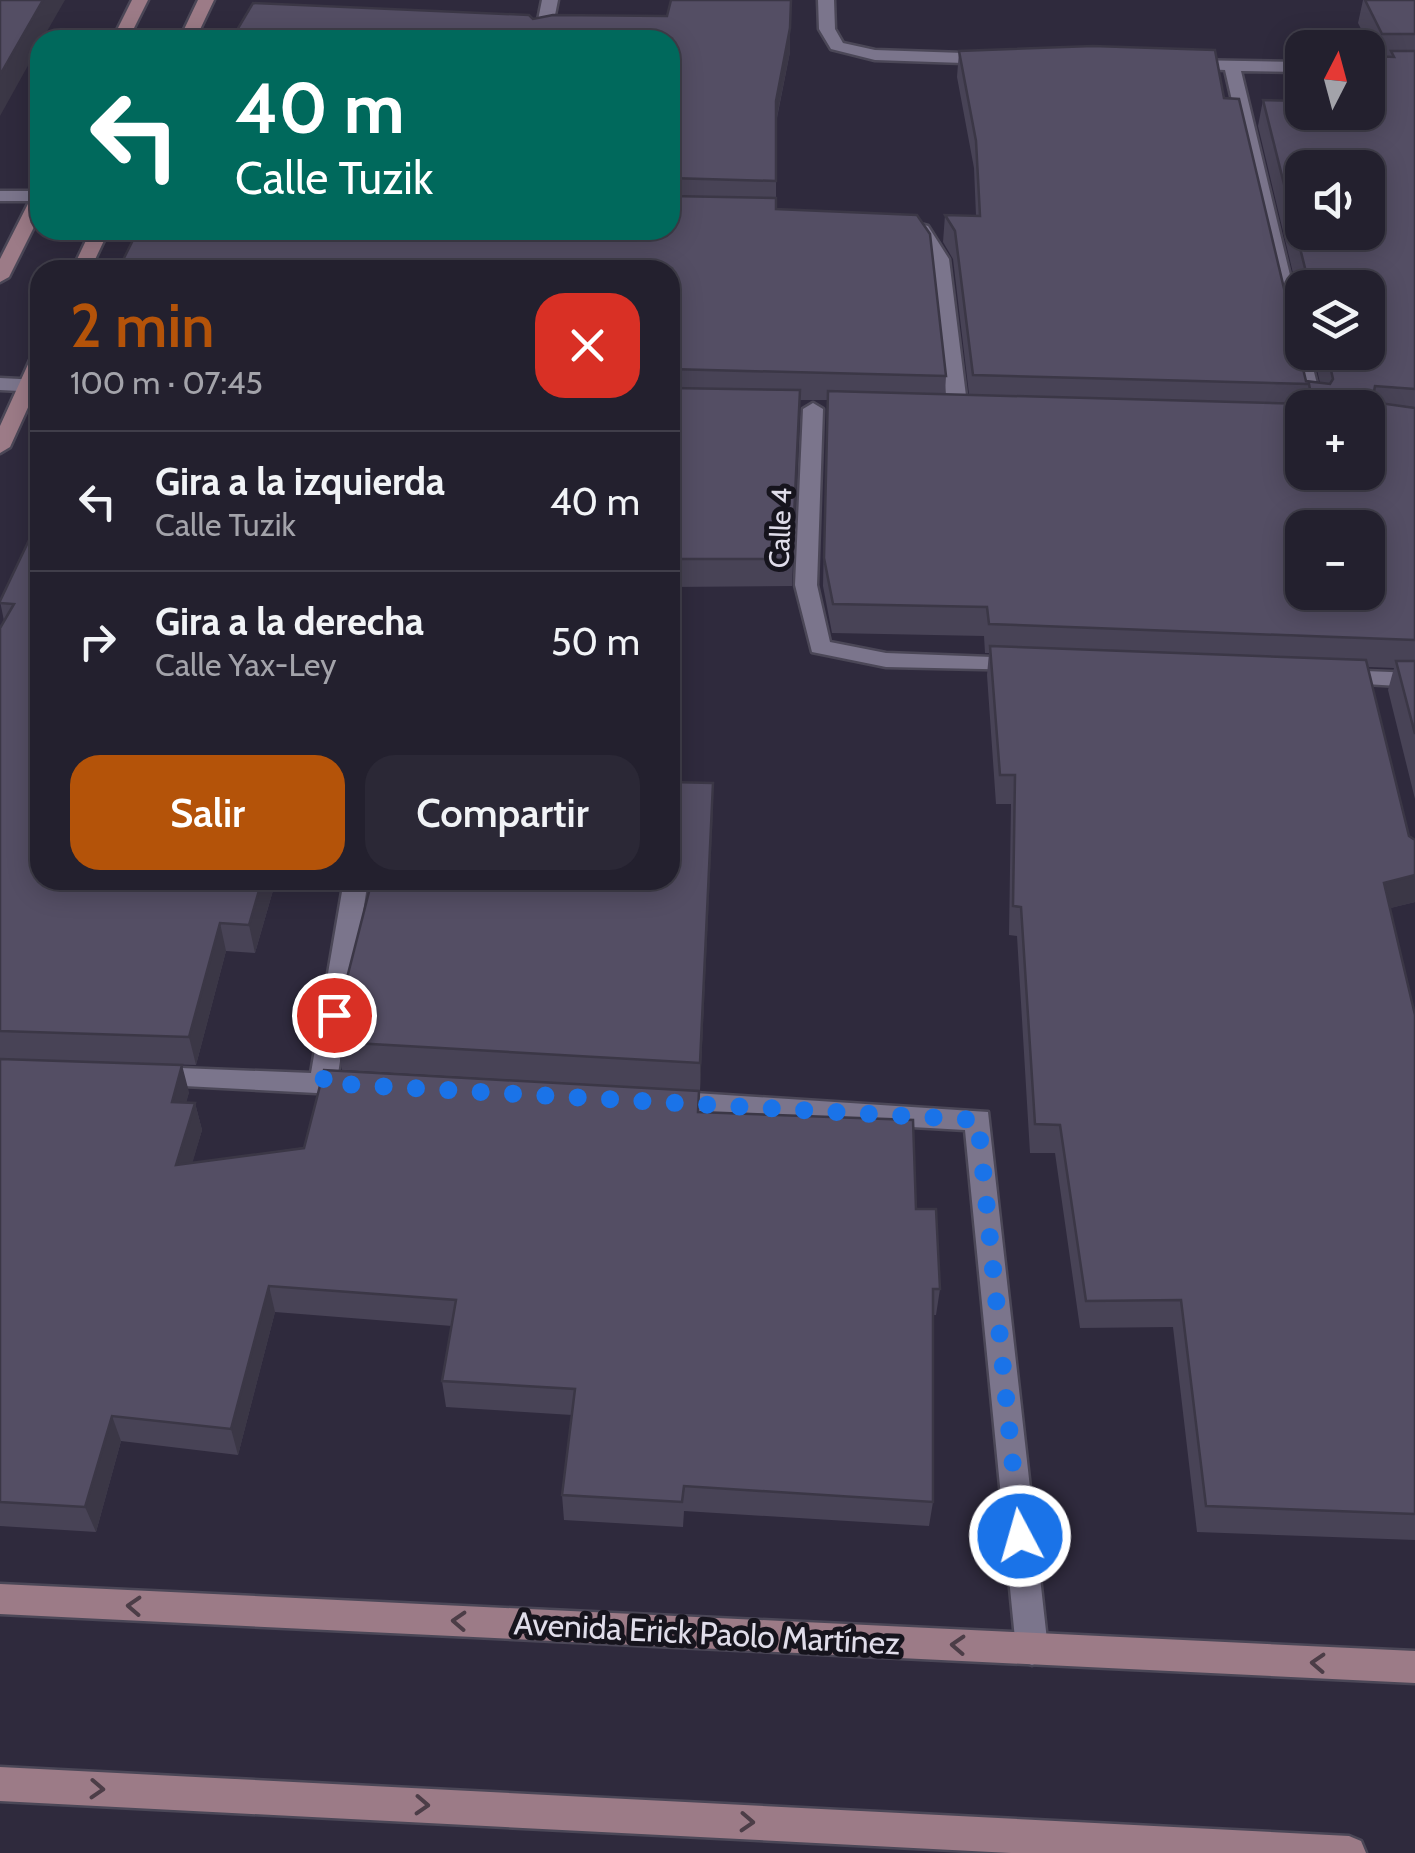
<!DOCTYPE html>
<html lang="es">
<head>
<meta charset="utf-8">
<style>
  body { margin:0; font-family:Cabin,sans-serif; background:#2b2836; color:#f1f3f6; height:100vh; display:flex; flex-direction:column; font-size:38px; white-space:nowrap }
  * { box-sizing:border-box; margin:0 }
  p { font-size:32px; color:#a3a3aa }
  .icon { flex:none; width:55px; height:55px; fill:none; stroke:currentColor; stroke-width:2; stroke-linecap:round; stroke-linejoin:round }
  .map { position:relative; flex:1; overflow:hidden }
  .details { position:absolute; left:30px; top:260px; width:650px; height:630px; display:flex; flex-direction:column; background:#23202e; border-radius:30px; box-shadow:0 5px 25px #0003,0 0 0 2px #403e4a }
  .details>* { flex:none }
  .banner { position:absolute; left:30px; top:30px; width:650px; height:210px; border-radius:30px; box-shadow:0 5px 25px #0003,0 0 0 2px #403e4a; background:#00695c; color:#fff; overflow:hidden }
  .needle { width:65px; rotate:6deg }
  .fabs { position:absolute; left:1285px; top:30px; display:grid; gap:20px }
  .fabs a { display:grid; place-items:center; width:100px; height:100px; border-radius:20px; background:#23202e; box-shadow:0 5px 25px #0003,0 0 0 2px #403e4a; font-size:50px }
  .pin { position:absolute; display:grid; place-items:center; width:85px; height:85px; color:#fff; margin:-42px; border:5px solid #fff; border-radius:50%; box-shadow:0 2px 10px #0007 }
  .me { position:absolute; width:110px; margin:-55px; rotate:354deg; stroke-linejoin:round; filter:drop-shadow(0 0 8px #0008) }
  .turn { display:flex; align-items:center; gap:35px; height:210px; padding:0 40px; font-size:45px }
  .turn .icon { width:130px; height:130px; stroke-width:2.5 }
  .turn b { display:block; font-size:70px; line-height:85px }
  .round { display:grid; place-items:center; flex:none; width:105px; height:105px; border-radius:30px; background:#2b2836 }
  .headline { display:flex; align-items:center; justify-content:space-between; height:170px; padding:0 40px }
  h1 { font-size:60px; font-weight:600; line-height:75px; color:#b45309 }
  .cta { display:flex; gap:20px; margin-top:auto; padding:20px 40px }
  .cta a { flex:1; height:115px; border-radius:30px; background:#b45309; color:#fff; font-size:40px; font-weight:600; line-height:115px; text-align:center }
  .cta a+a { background:#2b2836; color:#f1f3f6 }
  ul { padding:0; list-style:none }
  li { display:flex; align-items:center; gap:30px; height:140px; padding:0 40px; border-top:2px solid #403e4a }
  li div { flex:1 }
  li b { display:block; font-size:38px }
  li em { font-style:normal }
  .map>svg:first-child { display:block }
</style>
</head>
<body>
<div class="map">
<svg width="1415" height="1853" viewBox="0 0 1415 1853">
  <rect width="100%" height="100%" fill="#2f2a3d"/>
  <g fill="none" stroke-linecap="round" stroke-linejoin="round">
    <defs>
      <path id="street" d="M542 0H558L550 40H534Z
        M818 0H834L835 29 843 43 875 50 993 54 1001 59 993 64 875 60 831 49 819 29Z
        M1188 60 1302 62V72L1241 71 1302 325V352H1309L1323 408H1303L1225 70 1182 68 1180 65Z
        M0 191H40V201H0Z
        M909 221 928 226 949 259 968 412 965 416 958 418 948 412 931 259 915 234 900 226Z
        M0 378 40 380V392L0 390Z
        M813 403 823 409 817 585 830 642 886 653 1020 658 1028 660 1031 665 1028 670 886 667 812 652 795 585 803 409Z
        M1340 670 1415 673V687L1332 682 1329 677 1332 672Z
        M344 880H368L338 1074 364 1078 368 1085 364 1092 355 1095 146 1084 142 1077 146 1070 155 1067 311 1073Z
        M664 1091 988 1112 1048 1649 1044 1660 1032 1665 1020 1660 1016 1649 965 1130 664 1113 655 1109 651 1102 655 1095Z"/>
      <path id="secondary" d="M132 0H148L128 40H112Z
        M198 0H214L195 40H179Z
        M40 193V215L9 277 0 282V259L31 198Z
        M91 230H109L90 270H72Z
        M40 354V381L10 447 0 453V426L30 360Z
        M0 1584 1415 1651V1683L0 1614Z
        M0 1767 1349 1836 1361 1841 1366 1853H1011L0 1801Z"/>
    </defs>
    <use href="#street" stroke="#4b4757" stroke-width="5"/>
    <use href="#secondary" stroke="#4b4757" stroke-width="5"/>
    <use href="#street" fill="#7b758c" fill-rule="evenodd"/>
    <use href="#secondary" fill="#9c7b87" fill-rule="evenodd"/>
  </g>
  <path fill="#484356" d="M1363 0H1415V799L1388 690 1394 668 1368 667 1409 836 1415 840V902L1390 908 1415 1015V1540L1197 1532 1173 1327 1080 1328 1055 1153H1030L1017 936 1009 935 1011 804H996L987 675 989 653H985L984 636 832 633 823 586 827 400H800L792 586 670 587V40L533 19 790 52 776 123V209L946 376 945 394H969L953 259 943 242 945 215 976 216 974 168 957 77 959 51 1224 98 1306 381 1320 383 1313 352H1368V288H1302V311L1258 126 1263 100 1368 112 1375 56 1358 23Z
    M40 517V880H276L255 953 226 951 196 1065 0 1059 189 1092 186 1102 195 1103 202 1130 192 1163 699 1091V1112L916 1209 940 1289 936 1315H933V1502L929 1526 684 1511 683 1527 564 1520 562 1495 572 1415 446 1407 442 1381 452 1326 275 1312 238 1455 121 1441 96 1532 0 1526V628L4 621 0 601Z
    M713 783 700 1091 342 1070 337 1042Z"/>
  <path fill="#3b3746" d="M43 0H65L42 40H40V44L0 116V75Z
    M790 28V52L775 126 776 101Z
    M713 783V811L700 1091V1063Z
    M1415 875V902L1375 912 1384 883Z
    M262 880H276L255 953 249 925Z
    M220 923 226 951 196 1065 189 1037Z
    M182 1065 189 1092 180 1129 172 1102Z
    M195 1103 202 1130 184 1192 176 1165Z
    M269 1286 275 1312 238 1455 231 1429Z
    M112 1416 121 1441 96 1532 85 1507Z"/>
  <path fill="#544e64" stroke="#3b3746" stroke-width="2.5" fill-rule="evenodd" d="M0 0H43L0 75Z
    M671 0H791L790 28 776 101V181L670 178V40H231L253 3 529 15 533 19 553 15 667 16Z
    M1365 0H1415V34H1382Z
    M1093 46 1215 50 1224 98 1239 99 1306 381 1330 384 1333 379 1327 352H1368V288H1310L1263 100 1302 101V112H1368V56L1394 57 1391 51H1415V389L1375 386 1372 402 1415 408V640L989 624 987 607 833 604 824 558 828 391 1308 404 1312 400 1309 384 973 375 955 231 945 215 980 216 976 141 959 51ZM1302 168H1368V232H1302ZM1302 408H1368V472H1302ZM1302 528H1368V592H1302Z
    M670 196 776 198V209L917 215 930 234 946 376 670 369V270H118L138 230H670Z
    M670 388 800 390 792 559H670Z
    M40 517V880H262L249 925 220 923 189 1037 0 1031V628L14 604 0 603V601Z
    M990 646 1366 660 1409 836 1415 840V875L1384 883 1415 1015V1514L1206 1506 1181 1300 1086 1301 1060 1125 1035 1124 1021 907 1013 906 1015 775H1000Z
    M1396 661H1415V734Z
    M670 782 713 783 700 1063 337 1042 347 978 372 880H670Z
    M0 1059 182 1065 172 1102 195 1103 176 1165 304 1148 324 1070 699 1091 698 1112 913 1120 916 1209H936L940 1289H933V1502L684 1486 682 1502 562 1495 575 1389 442 1381 456 1300 269 1286 231 1429 112 1416 85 1507 0 1502Z"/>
  <defs><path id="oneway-chevron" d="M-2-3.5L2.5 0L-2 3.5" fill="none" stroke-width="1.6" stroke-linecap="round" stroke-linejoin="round" transform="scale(2.5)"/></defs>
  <g stroke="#4c3d47">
    <use href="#oneway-chevron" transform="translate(134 1606) rotate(-177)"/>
    <use href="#oneway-chevron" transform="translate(459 1621) rotate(-177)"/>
    <use href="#oneway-chevron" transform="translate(958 1645) rotate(-177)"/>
    <use href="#oneway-chevron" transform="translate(1318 1663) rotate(-177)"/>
    <use href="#oneway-chevron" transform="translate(97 1789) rotate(3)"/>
    <use href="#oneway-chevron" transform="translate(422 1805) rotate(3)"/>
    <use href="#oneway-chevron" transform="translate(747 1822) rotate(3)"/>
  </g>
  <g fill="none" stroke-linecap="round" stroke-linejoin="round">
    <path stroke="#1a73e8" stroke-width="18" stroke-dasharray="0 32.4" d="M334 1015 323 1083 978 1120 1020 1536"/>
  </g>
  <g text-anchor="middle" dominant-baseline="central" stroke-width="10" stroke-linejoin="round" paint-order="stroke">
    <g font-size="28" fill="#e0ddea" stroke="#16141d">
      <text transform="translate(780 528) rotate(-88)">Calle 4</text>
    </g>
    <g font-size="32" fill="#e0ddea" stroke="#16141d">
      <text transform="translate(707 1633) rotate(3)">Avenida Erick Paolo Martínez</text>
    </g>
  </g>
</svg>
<div class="fabs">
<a><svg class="needle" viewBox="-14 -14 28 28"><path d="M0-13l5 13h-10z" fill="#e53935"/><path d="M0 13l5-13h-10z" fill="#a3a3aa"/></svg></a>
<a><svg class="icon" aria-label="sound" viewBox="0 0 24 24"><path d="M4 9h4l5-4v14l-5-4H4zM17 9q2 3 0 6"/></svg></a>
<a><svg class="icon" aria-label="layers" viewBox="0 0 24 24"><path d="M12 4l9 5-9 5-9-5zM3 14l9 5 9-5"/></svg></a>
<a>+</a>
<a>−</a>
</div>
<div class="pin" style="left:334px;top:1015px;background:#d93025"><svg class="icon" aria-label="arrive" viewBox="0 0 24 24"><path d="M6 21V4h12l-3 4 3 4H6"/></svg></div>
<svg class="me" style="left:1020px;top:1536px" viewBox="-20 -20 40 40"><circle r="17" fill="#1a73e8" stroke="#fff" stroke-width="3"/><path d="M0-11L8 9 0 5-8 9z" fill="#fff"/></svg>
<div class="banner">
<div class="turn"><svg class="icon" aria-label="left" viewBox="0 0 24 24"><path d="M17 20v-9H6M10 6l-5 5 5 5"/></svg><div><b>40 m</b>Calle Tuzik</div></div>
</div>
<section class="details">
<div class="headline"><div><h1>2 min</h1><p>100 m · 07:45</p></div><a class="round" style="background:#d93025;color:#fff"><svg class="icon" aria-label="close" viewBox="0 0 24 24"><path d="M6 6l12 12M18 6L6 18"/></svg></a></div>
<ul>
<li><svg class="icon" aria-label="left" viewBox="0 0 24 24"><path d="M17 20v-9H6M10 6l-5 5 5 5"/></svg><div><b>Gira a la izquierda</b><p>Calle Tuzik</p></div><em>40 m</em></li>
<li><svg class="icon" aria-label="right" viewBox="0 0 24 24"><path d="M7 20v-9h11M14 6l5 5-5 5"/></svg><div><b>Gira a la derecha</b><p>Calle Yax-Ley</p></div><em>50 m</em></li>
</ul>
<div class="cta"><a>Salir</a><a>Compartir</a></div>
</section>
</div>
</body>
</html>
